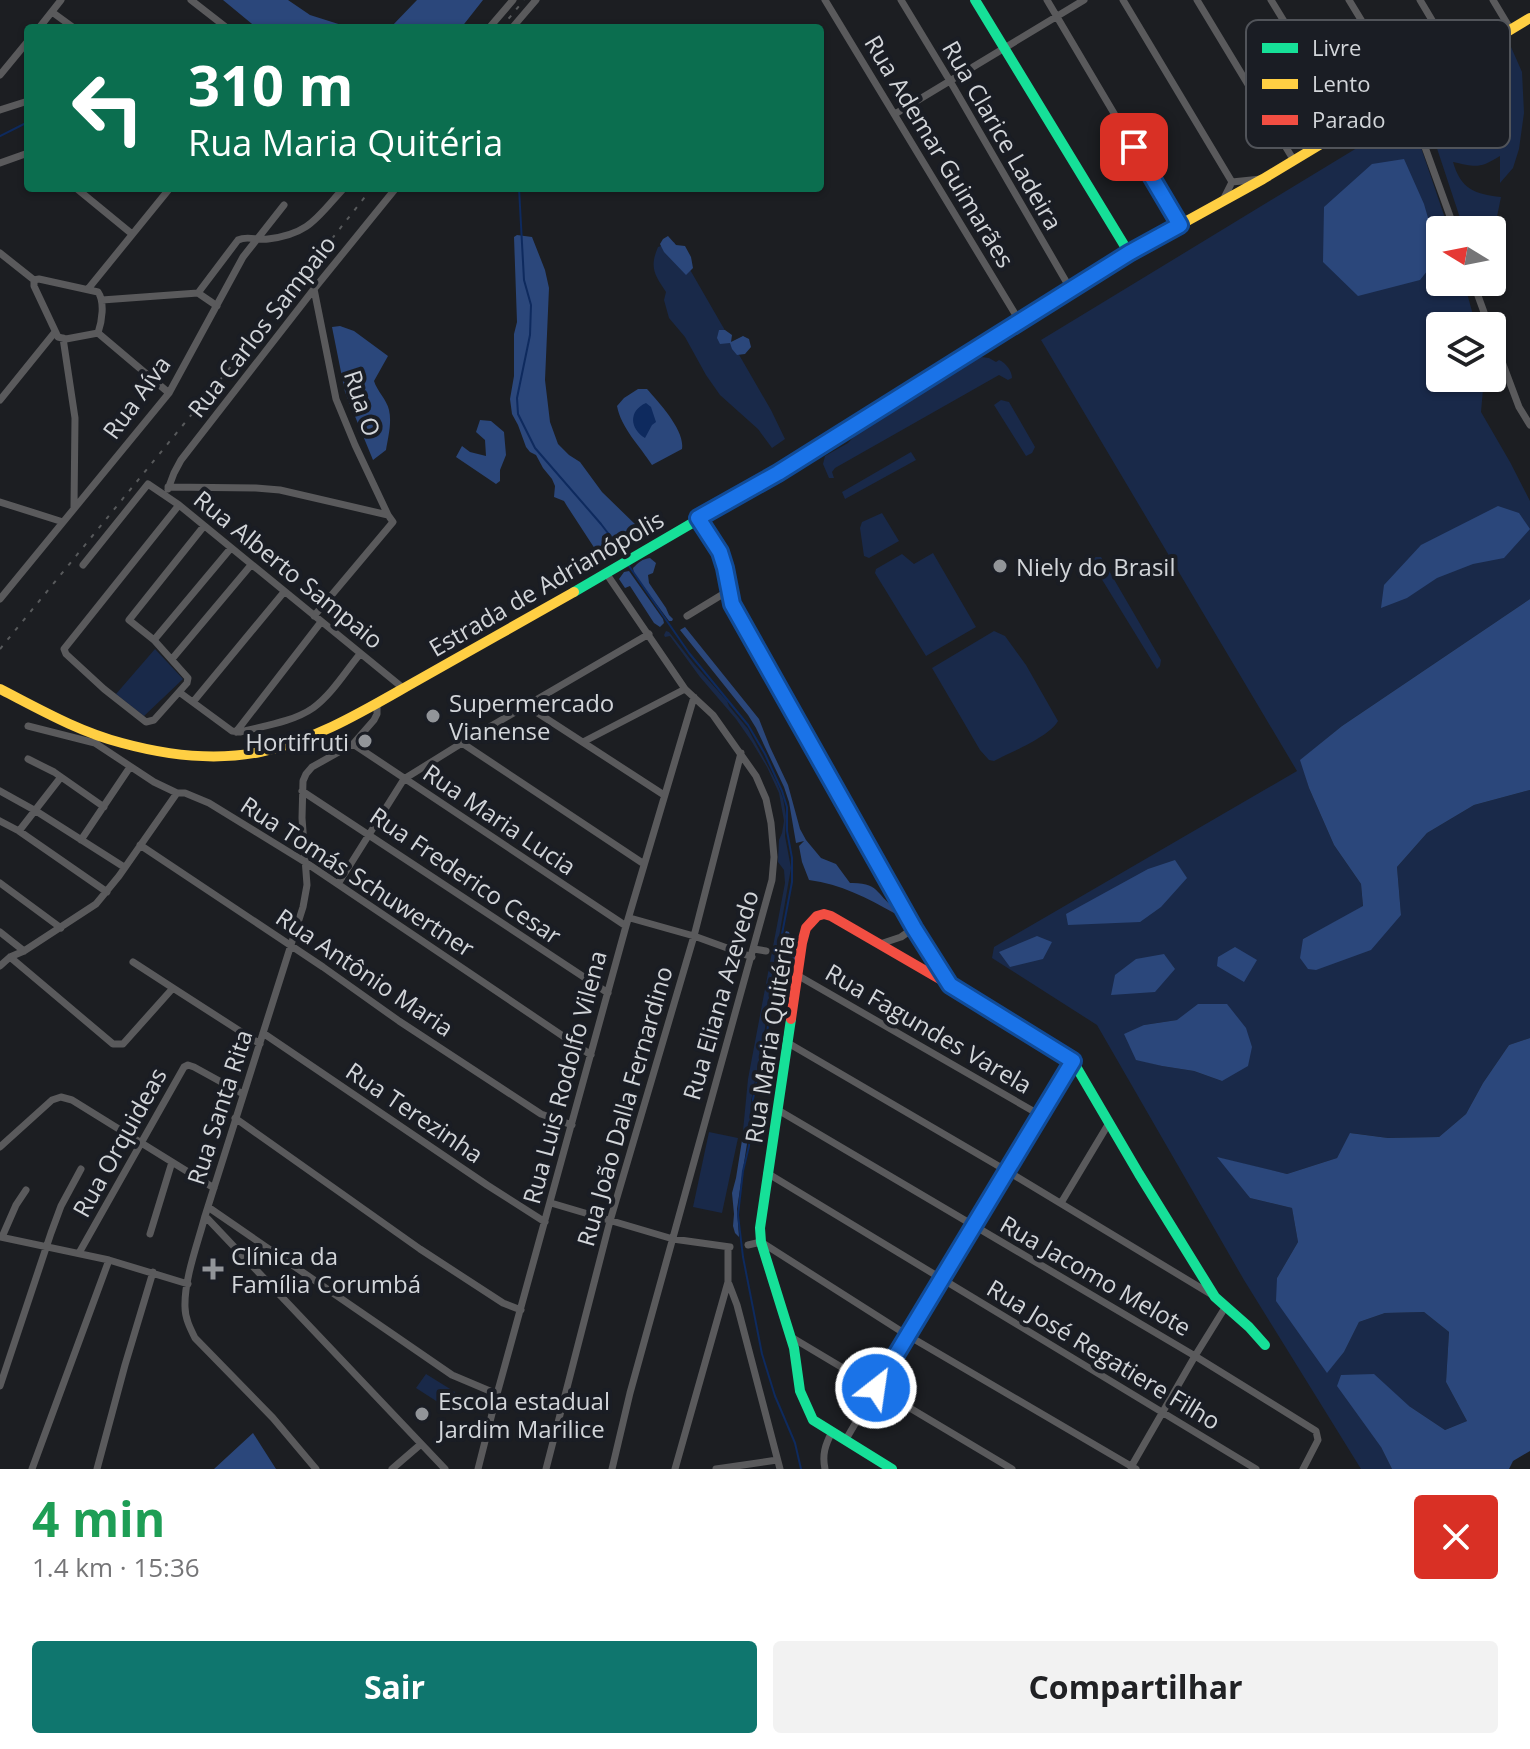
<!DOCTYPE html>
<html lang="pt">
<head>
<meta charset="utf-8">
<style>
  body { margin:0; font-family:"Open Sans",sans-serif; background:#f2f2f2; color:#202124; height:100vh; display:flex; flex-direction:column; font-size:30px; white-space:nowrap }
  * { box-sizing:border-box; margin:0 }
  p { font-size:26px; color:#757577 }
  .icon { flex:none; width:44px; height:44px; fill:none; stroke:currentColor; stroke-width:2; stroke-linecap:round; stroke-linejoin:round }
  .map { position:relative; height:1469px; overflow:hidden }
  .details { display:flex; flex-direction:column; background:#fff; flex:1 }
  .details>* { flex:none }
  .guide { position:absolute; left:24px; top:24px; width:800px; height:168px; border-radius:8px; box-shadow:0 2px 6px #0004; background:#0b6e4f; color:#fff; overflow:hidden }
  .needle { width:52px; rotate:280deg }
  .fabs { position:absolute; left:1426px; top:216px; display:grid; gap:16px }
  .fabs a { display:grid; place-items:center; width:80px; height:80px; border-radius:8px; background:#fff; box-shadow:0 2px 6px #0004; font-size:40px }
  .pin { position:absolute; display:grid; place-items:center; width:68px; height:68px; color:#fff; margin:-34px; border-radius:16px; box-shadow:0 4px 12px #0006 }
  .me { position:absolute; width:88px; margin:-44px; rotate:30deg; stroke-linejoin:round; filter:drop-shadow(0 0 6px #0008) }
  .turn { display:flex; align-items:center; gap:28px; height:168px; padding:0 32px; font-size:36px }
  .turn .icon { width:104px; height:104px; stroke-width:2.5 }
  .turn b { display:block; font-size:56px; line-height:68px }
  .round { display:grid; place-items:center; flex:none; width:84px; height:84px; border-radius:8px; background:#f2f2f2 }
  .summary { display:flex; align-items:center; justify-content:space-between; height:136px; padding:0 32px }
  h1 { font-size:48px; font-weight:700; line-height:60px; color:#1e9e55 }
  .cta { display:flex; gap:16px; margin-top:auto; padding:16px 32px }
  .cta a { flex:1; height:92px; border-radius:8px; background:#0f766e; color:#fff; font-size:32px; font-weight:700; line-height:92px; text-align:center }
  .cta a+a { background:#f2f2f2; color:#202124 }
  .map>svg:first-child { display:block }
</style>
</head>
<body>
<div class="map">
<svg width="1530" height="1469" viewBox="0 0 1530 1469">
  <rect width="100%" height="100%" fill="#1c1e22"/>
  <path fill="#192949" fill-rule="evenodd" d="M1511 47 1522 72 1524 113 1519 149 1513 168 1500 183V156C1479 169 1476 167 1453 162 1461 189 1474 194 1501 197L1492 241V230H1464L1421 100Z
    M1403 120 1412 121 1449 230H1440V282H1464L1476 326H1440V378H1484L1481 412 1510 462 1530 501V599L1342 726 1301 760 1309 788 1334 845 1361 884 1363 907 1303 939 1401 915 1397 867 1427 833 1474 805 1530 790V1038L1509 1045 1483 1083 1466 1114 1439 1137 1388 1138 1351 1133 1337 1158 1287 1174 1219 1158 1250 1198 1292 1208 1298 1242 1277 1278 1327 1372 1344 1352 1359 1322 1385 1313 1424 1312 1449 1332 1446 1382 1467 1421 1445 1430 1409 1406 1381 1447 1392 1469H1361L1244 1280 1097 1025 992 958 994 947 1297 771 1041 340ZM1177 1020 1222 1081 1194 1071 1162 1066 1136 1059 1144 1025Z
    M674 242 771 410 785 439 772 448 758 429 720 395 706 375 685 337 669 318 664 300 666 292C655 275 649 268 658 247Z
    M981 357 989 358 996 362 999 360C1006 363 1012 371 1012 378L1008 380 999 375 835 468 832 472 834 478H829L823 464 825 456 848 443 861 429 871 422Z
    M1001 400 1009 402 1035 447 1032 453 1026 456 994 405Z
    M911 452 916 460 845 499 842 492Z
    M882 513 899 541 869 558 864 556 860 528 862 522Z
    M933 553 976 627 926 656 875 573 876 569 902 554 914 564Z
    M1096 557H1101L1161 660 1160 666 1157 669 1090 560Z
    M666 631 669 632 694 664 727 701 729 706 748 729 777 783 783 798 786 816 785 836 791 868 772 977 764 1035 751 1101 749 1135 743 1131 748 1079 785 883 784 870 778 862 779 840 782 833 784 821 779 793 767 767 752 742 736 719 700 677 670 636 665 637 664 635Z
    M994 631 1005 636 1026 665 1058 721C1049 737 1011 752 994 761L989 760 980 750 932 668Z
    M155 649 183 679 144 716 116 694Z
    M709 1132 738 1138 722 1213 693 1207Z
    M426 1374 455 1392 444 1406 416 1388Z"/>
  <path fill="#2b477b" d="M223 0H288L310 15 351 28H257Z
    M417 0H483L461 28H390Z
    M1404 159 1424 204 1439 256 1420 280 1358 296 1323 262 1324 207 1372 164Z
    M517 235 532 237 545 270 549 288 545 380 550 422 558 444 569 455 580 462 602 492 639 528V534L618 554 608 544 597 552 567 506 564 501 554 497 555 486 552 479 543 468 536 455 530 452 526 447 518 425 512 414 510 399 514 376V334L517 322 514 237Z
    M668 236 676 245 685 246 691 257 693 268 686 275 664 252 660 244 663 239Z
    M340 326 354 331 388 356 374 381C377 391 387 400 389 410 392 423 388 438 386 450L373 460 345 392 332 327Z
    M719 330H725L732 335 731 342 743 336 749 339 751 347 745 354 737 355 732 349 730 343 720 344 717 338Z
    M638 389H647C659 403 685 430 682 449L652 465C640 446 621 428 617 406L624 398Z
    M480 420 491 421 504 432 506 455 500 470V481L496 484 456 457 462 446 470 452 486 456 485 440 476 432Z
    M1498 506 1519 513 1530 529 1504 558 1473 564 1437 578 1407 598 1381 608 1384 585 1421 545Z
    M650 558 656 563 653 573 648 575 649 583 666 608 669 615 673 619 672 621H669L634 574 633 568C639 562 642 559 650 558Z
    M629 571 663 619 664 623 660 627 654 623 630 586 625 588 619 579 624 572Z
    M1530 599V790L1474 805 1427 833 1397 867 1401 915 1371 950 1316 970 1308 969 1300 958 1303 939 1363 906 1361 884 1334 845 1309 788 1300 760 1342 726Z
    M685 627 759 719 770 747 788 785 800 829 806 840 821 858 836 864 850 883C882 882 876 898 897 908L894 913C867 898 841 884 809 880L802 862 799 846 804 841 796 843 789 802 784 787 756 728 748 715 680 630Z
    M1175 860 1187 878 1161 907 1140 922 1068 925 1066 914 1148 869Z
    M786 931 789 932 793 944 791 952 796 956V963L789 970 783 968 777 977C779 962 779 944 786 931Z
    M1037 936 1052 942 1043 959 1010 967 999 952Z
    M1235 947 1257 960 1244 982 1217 966 1218 957Z
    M1164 954 1175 969 1155 992 1111 995 1115 975 1136 959Z
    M1198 1004H1227L1246 1028 1252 1047 1248 1066 1222 1081 1194 1071 1162 1066 1136 1060 1124 1034 1144 1025 1177 1020Z
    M1530 1038V1451L1513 1461 1509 1469H1392L1381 1447 1337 1386 1341 1375 1374 1374 1409 1406 1445 1430 1467 1421 1446 1382 1449 1332 1424 1312 1385 1313 1359 1322 1344 1352 1327 1373 1276 1301 1277 1278 1298 1242 1292 1208 1250 1198 1217 1157 1287 1174 1337 1158 1350 1133 1388 1138 1439 1137 1466 1114 1483 1083 1509 1045Z
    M743 1134 748 1137 737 1209 739 1237 735 1233 733 1226 734 1214 732 1193 736 1178Z
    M253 1433 276 1469H214Z"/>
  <path fill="#0e2a5e" d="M646 403 651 407 656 422 652 425 645 438C630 429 628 411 646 403Z"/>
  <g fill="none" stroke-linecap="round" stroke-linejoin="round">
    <path stroke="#0e2a5e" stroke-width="2" d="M0 136 28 122
      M519 188 524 280 531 305 530 335 517 398 518 414 535 448 601 524 617 545 624 557
      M629 566 689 653 748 725 765 754 782 791 787 807V831L792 858V882L777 960 767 1033 753 1099 749 1146 743 1171 738 1215 743 1257 762 1354 775 1396 795 1443 801 1469"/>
    <path stroke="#5a5a5c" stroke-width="7" d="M191 0 227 28
      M825 0 1020 322
      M901 0 950 81 1071 290
      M1047 0 1180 225
      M1123 0 1232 182
      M1197 0 1293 159
      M1271 0 1348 126
      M1349 0 1405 92 1455 230
      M1420 0 1457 62
      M1493 0 1511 30
      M52 12 74 28
      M39 28 61 0
      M489 28 513 0
      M512 28 536 0
      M0 75 28 41
      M0 110 28 101
      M895 114 1084 0
      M0 163 28 153
      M76 188 132 234
      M1222 202 1232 182 1261 179
      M0 253 34 280 39 279 98 292C105 302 102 321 98 333L66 339 58 337 34 286V280
      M1473 282 1489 326
      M88 289 170 188
      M198 293 238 240C248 235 257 241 268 239 310 234 317 217 344 188
      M102 300 198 293 217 306
      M98 333 169 393
      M1492 335 1519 407 1530 425
      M63 338 75 418 74 507
      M0 400 55 332
      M168 487 256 488 280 490 388 515 355 445 336 399 314 289
      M168 489 174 473 181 460 314 289 396 188
      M0 502 63 522
      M179 505 64 649 66 654 104 689 146 722 154 720 187 683 188 678 154 640 129 620 204 526
      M698 518 720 552 725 568 732 604 914 928 949 984
      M83 565 148 484 179 505 403 688
      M606 573 685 689 713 715 756 776 766 799 771 823 774 857 772 880 630 1393 612 1469
      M0 599 169 393 243 257 284 205
      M314 616 393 522 388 515
      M687 616 728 591
      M154 640 231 548
      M172 659 251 565
      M179 692 232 731 240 732C263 726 293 722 313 708 332 694 345 672 360 654
      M193 702 284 592
      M377 703V714L374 720 353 744 312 767 306 774 303 781 302 818 307 885 303 907 205 1216 445 1469
      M527 706 664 795
      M28 726 95 743
      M236 732 321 622
      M98 736 95 743 154 782 177 793H185L209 803 305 862 591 1055
      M583 742 685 689
      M462 743 644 864
      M353 744 626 926
      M28 759 54 772 104 807
      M0 791 36 811 124 867
      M302 791 608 993
      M0 821 19 831 107 892
      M19 831 61 777
      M81 840 130 767
      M140 845 323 967 399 1021 541 1114 572 1125
      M0 883 61 928
      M338 884 404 779 462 743 649 634
      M630 918 694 936 752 957
      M0 932 24 951
      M880 944 901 937 914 928
      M754 949 766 951
      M10 957 113 1044H123L173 988 260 1044
      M133 962 173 988
      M0 966 10 957 24 951 96 904 119 876 177 793
      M797 975 1040 1115
      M263 1033 487 1185 545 1222
      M788 1043 1007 1171 1214 1296
      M778 1110 1195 1356 1316 1431 1318 1440 1303 1469
      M235 1118 420 1249 503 1303 521 1310
      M0 1147 52 1100 61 1097 72 1100 214 1188
      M767 1173 1256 1469
      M551 1203 673 1239 730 1247
      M1061 1203 1109 1123
      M208 1207 452 1375 497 1394
      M205 1216C198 1243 184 1279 185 1307 185 1318 190 1328 195 1338L273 1418 316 1469
      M150 1234 172 1162
      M0 1237 109 1260 188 1284
      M2 1237 16 1205 26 1190
      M748 1245 761 1242 907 1335 1136 1469
      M79 1253 184 1067 188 1065 194 1067 243 1094
      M729 1284 737 1305 780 1469
      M791 1337 1012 1469
      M0 1386 51 1233 61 1206 81 1169
      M845 1441 907 1335 1073 1061
      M1131 1467 1195 1356 1226 1306
      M32 1469 109 1260
      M97 1469 125 1365 153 1272
      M392 1469 421 1444
      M478 1469 497 1394 626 926 694 697
      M546 1469 610 1221 694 936 741 753
      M675 1469 728 1282V1247
      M716 1469 777 1460
      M825 1469C822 1455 825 1445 832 1432"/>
    <path stroke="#16e098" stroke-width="10" d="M975 0 1129 253
      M574 592 778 473 1045 306
      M791 1019 760 1228 761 1242 794 1348 800 1391 813 1420 892 1469
      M1074 1063 1139 1174 1215 1297 1249 1327 1265 1345"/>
    <path stroke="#ffcf43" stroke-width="10" d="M1045 306 1129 253 1263 179 1530 18
      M0 689C39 709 79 732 122 743 166 755 215 761 260 752 318 740 370 707 420 679 471 650 523 621 574 592"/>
    <path stroke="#f24e42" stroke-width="10" d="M791 1019 802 943 806 928 817 916 824 914 831 916 950 985 1074 1063"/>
    <path stroke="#585a5c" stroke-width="2" stroke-dasharray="4 8" stroke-linecap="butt" d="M501 28 524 0
      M0 649 237 359 372 188"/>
  </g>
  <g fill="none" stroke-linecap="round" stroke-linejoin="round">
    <defs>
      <path id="route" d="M876 1388 1073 1061 950 985 914 928 732 604 725 568 720 552 698 518 778 473 1129 253 1180 225 1134 147"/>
    </defs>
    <use href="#route" stroke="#114b97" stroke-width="20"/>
    <use href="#route" stroke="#1a73e8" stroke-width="14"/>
  </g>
  <g fill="#929599" stroke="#1a1d24" stroke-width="3">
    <circle cx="1000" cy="566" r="8"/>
    <circle cx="433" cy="716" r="8"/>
    <circle cx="365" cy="741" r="8"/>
    <path d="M209 1257h8v8h8v8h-8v8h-8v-8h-8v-8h8z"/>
    <circle cx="422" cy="1414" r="8"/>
  </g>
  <g text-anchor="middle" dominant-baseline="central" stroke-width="8" stroke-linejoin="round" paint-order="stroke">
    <g font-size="24" fill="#d2d5d9" stroke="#1a1d24">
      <text transform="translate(1003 135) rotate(60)">Rua Clarice Ladeira</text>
      <text transform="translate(940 151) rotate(59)">Rua Ademar Guimarães</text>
      <text transform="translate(261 326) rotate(-52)">Rua Carlos Sampaio</text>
      <text transform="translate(136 397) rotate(-54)">Rua Aíva</text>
      <text transform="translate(363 403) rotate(72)">Rua O</text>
      <text transform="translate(289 569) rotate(39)">Rua Alberto Sampaio</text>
      <text transform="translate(546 583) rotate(-30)">Estrada de Adrianópolis</text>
      <text transform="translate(500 819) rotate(34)">Rua Maria Lucia</text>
      <text transform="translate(466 875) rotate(34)">Rua Frederico Cesar</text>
      <text transform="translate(358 876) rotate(33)">Rua Tomás Schuwertner</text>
      <text transform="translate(365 972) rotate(34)">Rua Antônio Maria</text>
      <text transform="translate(720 995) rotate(-74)">Rua Eliana Azevedo</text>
      <text transform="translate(929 1028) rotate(30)">Rua Fagundes Varela</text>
      <text transform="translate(769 1039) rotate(-81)">Rua Maria Quitéria</text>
      <text transform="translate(564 1077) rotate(-75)">Rua Luis Rodolfo Vilena</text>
      <text transform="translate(624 1106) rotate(-74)">Rua João Dalla Fernardino</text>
      <text transform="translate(219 1107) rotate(-72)">Rua Santa Rita</text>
      <text transform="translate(415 1112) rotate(34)">Rua Terezinha</text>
      <text transform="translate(119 1142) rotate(-61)">Rua Orquideas</text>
      <text transform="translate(1096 1275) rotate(30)">Rua Jacomo Melote</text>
      <text transform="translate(1104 1354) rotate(31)">Rua José Regatiere Filho</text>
    </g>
    <g font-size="24" fill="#d2d5d9" stroke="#1a1d24" text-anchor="start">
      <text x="1016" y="566">Niely do Brasil</text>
      <text x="449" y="702">Supermercado<tspan x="449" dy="28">Vianense</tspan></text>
      <text x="349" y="741" text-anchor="end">Hortifruti</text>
      <text x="231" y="1255">Clínica da<tspan x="231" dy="28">Família Corumbá</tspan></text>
      <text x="438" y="1400">Escola estadual<tspan x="438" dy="28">Jardim Marilice</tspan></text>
    </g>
  </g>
  <rect x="1246" y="20" width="264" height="128" rx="12" fill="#1a1d24" stroke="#51545a" stroke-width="2"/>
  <rect x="1262" y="43" width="36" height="10" fill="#16e098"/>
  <rect x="1262" y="79" width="36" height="10" fill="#ffcf43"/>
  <rect x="1262" y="115" width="36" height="10" fill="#f24e42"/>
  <g font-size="22" fill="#d2d5d9">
    <text x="1312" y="56">Livre</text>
    <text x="1312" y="92">Lento</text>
    <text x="1312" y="128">Parado</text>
  </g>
</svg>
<div class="fabs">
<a><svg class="needle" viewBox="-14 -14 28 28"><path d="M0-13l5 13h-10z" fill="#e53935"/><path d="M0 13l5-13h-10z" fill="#757577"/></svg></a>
<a><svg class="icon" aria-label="layers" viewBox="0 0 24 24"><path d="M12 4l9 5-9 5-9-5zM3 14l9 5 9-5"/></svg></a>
</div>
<div class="pin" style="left:1134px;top:147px;background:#d93025"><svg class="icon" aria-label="arrive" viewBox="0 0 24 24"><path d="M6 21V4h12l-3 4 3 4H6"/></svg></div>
<svg class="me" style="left:876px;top:1388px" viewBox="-20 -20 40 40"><circle r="17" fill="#1a73e8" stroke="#fff" stroke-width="3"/><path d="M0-11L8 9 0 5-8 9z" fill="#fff"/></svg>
<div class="guide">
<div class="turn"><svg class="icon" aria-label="left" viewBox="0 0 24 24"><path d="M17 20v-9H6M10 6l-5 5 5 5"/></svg><div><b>310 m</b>Rua Maria Quitéria</div></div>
</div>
</div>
<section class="details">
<div class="summary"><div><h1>4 min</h1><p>1.4 km · 15:36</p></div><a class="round" style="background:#d93025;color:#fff"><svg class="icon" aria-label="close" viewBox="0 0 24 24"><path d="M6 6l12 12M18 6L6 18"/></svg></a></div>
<div class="cta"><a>Sair</a><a>Compartilhar</a></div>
</section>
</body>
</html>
